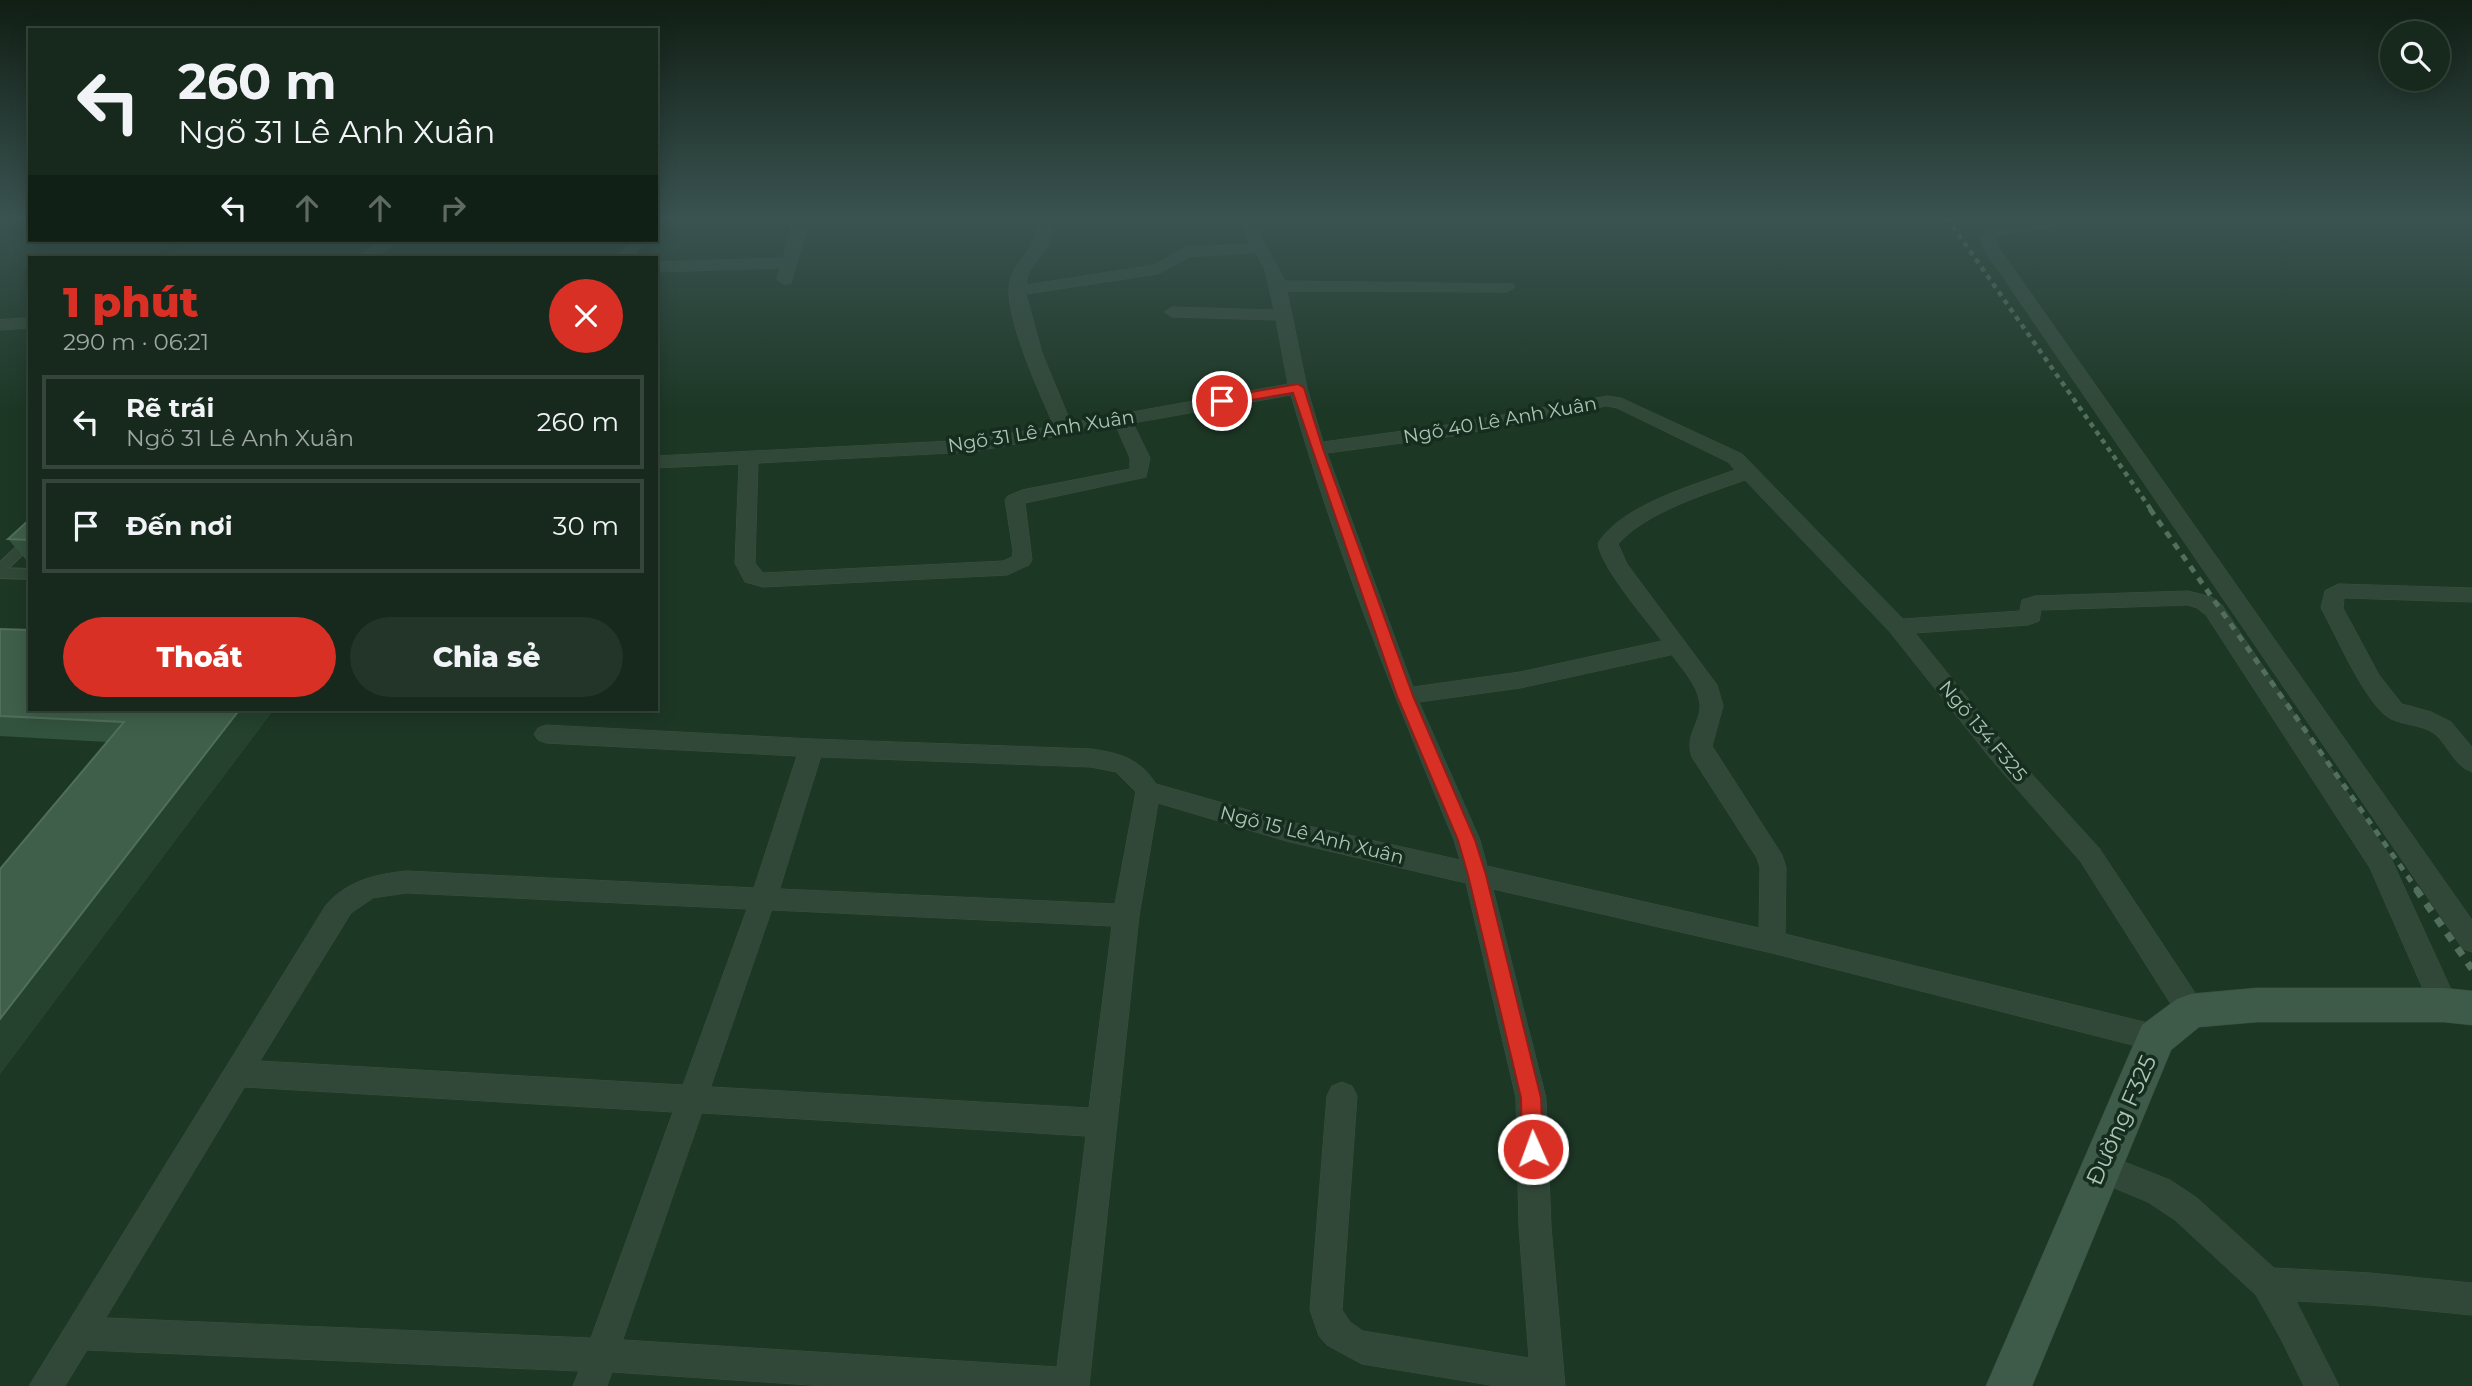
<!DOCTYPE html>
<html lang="vi">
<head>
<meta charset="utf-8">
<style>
  body { margin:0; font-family:Montserrat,sans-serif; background:#233529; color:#f1f3f6; height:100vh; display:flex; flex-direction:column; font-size:26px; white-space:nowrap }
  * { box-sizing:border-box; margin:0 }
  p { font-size:23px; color:#9ea6a3 }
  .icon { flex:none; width:38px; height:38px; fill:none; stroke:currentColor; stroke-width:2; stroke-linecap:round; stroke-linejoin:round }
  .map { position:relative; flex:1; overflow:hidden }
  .sheet { position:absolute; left:28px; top:256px; width:630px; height:455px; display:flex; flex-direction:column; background:#16291c; border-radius:0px; box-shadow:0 4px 18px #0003,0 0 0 2px #35453b }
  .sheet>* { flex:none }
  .banner { position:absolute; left:28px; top:28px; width:630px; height:214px; border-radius:0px; box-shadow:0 4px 18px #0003,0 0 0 2px #35453b; background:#16291c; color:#f1f3f6; overflow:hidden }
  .controls { position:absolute; left:2380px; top:21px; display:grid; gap:14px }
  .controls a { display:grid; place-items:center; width:70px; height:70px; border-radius:50%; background:#16291c; box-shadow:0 4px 18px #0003,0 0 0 2px #35453b; font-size:35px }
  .pin { position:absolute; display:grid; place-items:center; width:60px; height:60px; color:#fff; margin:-30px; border:4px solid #fff; border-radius:50%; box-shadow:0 2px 7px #0007 }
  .me { position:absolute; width:77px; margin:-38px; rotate:358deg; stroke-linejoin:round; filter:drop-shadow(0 0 5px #0008) }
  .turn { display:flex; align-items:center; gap:24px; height:147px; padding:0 35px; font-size:32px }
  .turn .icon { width:91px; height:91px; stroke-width:2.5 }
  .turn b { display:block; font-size:49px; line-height:60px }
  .lanes { display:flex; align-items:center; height:66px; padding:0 35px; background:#0003; justify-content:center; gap:35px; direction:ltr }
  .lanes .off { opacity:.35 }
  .round { display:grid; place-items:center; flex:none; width:74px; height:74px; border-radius:37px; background:#233529 }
  .overview { display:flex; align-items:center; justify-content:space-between; height:119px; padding:0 35px }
  h1 { font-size:42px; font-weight:800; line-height:52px; color:#d93025 }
  .primary-button { display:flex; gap:14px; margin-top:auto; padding:14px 35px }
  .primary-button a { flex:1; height:80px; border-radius:42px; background:#d93025; color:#fff; font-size:28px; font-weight:800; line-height:80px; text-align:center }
  .primary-button a+a { background:#233529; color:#f1f3f6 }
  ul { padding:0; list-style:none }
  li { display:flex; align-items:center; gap:21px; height:94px; margin:0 14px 10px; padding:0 21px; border:4px solid #35453b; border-radius:0px }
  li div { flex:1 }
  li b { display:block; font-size:26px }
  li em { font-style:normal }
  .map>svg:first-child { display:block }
</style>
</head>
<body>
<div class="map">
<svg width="2472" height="1386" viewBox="0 0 2472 1386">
  <rect width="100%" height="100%" fill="#1d3725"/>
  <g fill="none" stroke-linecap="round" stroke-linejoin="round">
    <path stroke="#10351d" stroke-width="6" d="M162 254 186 240"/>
    <defs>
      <path id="lane" d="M0 569 30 541
        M0 573 30 574"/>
      <path id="street" d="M794 218H810L791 283 785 285 777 280 780 268 656 272V262L783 258Z
        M1037 218H1052C1057 255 1028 257 1026 285L1154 265 1186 247 1251 244 1237 218H1251L1285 281 1513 284 1515 287 1507 292 1287 291 1307 388 1323 442 1447 425 1607 396 1621 398 1742 454 1903 619 2020 611 2022 600 2035 596 2188 591 2212 597 2222 605 2390 856 2458 1005 2454 1014 2444 1017 2434 1014 2370 868 2206 615 2197 608 2188 605 2041 610 2039 621 2028 625 1915 633 2007 747 2099 848 2201 1002 2205 1011 2201 1020 2191 1023 2181 1020 2081 862 1991 759 1890 632 1745 480C1706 494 1646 512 1618 544L1627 564 1717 685 1723 706 1712 746 1782 855 1786 868 1785 934 2156 1025 2166 1029 2170 1038 2166 1047 2156 1051 1772 953 1493 889 1546 1098 1551 1227 1565 1386H1496L1362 1364 1327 1345 1319 1336 1310 1310 1327 1096 1332 1086 1342 1082 1352 1086 1357 1096 1342 1310 1350 1322 1363 1331 1529 1358 1519 1227 1516 1098 1466 883 1286 841 1158 803 1139 916 1089 1386H825L612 1372 607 1386H573L579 1371 87 1350 65 1386H29L326 905C347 881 376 874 407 871L754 888 797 756 546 743 538 740 534 734 538 728 546 725 812 739 1091 749C1120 753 1140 759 1156 784L1286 821 1460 860 1454 840C1393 694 1335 547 1291 395L1133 423 1150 458 1146 477 1025 503 1032 560 1029 565 1007 575 763 587 745 582 735 563 739 464 656 468V456L971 440 1054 426C1040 394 1002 312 1010 281 1016 254 1039 254 1037 218ZM1256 253 1265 270 1274 310 1172 307 1164 312 1172 317 1276 320 1288 384 1071 423 1042 353 1026 294 1158 274 1190 257ZM1607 406 1617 408 1728 462 1735 470C1694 485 1622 505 1598 543 1601 568 1646 619 1662 641L1520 672 1413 687 1327 453 1447 437ZM1116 426 1130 458V469L1022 490 1008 496 1005 500 1013 551 1012 557 1003 561 763 573 755 563 758 463 971 452ZM1672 655C1682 669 1697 684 1700 703 1702 722 1684 734 1692 757L1757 858 1760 868 1759 928 1487 866 1480 840 1419 702 1520 688ZM821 757 1091 767 1116 772 1136 792 1115 904 780 889ZM407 893 747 909 683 1085 260 1061 351 913 373 898ZM772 910 1112 926 1089 1108 711 1087ZM245 1087 673 1112 591 1338 106 1318ZM702 1113 1086 1136 1057 1367 623 1340Z
        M2062 218H2105L2097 223 2002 234 1997 238 1999 248 2472 920V952L2463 949 1983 248 1981 237 1998 225Z
        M382 240H400L376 257H358Z
        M632 240H648L633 257H617Z
        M30 318V328L0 330V320Z
        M2339 584 2472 588V602L2344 598 2343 608 2379 675 2402 704 2431 712 2451 722 2472 747V772C2454 766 2449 746 2435 734 2421 723 2398 726 2385 715 2361 694 2337 637 2321 608L2325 591Z
        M2099 1152 2170 1180 2197 1198 2274 1268 2370 1273 2472 1283V1315L2370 1305 2296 1301 2339 1386H2304L2281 1339 2256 1295 2175 1220 2148 1202 2088 1177 2084 1167 2088 1157Z"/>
      <path id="secondary" d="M2257 988H2444L2472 991V1025L2444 1022H2257L2199 1027 2171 1050 2032 1386H1986L2142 1025 2177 999 2191 994Z"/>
    </defs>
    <use href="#lane" stroke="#3a5142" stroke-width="12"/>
    <use href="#street" stroke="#3a5142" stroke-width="1"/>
    <use href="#secondary" stroke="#3a5142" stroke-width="1"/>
    <use href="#lane" stroke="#314838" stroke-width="10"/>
    <use href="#street" fill="#314838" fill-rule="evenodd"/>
    <use href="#secondary" fill="#3e5b49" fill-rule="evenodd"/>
    <path stroke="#526f5c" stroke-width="4.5" stroke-dasharray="5 5" stroke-linecap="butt" d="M1947 218 2152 511"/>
    <path stroke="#526f5c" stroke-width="5" stroke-dasharray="7 7" stroke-linecap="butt" d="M2150 509 2418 891"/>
    <path stroke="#526f5c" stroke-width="7" stroke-dasharray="9 9" stroke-linecap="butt" d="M2416 889 2472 969"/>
  </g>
  <path fill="#32533d" d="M30 519V561H27L8 539Z
    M0 629 30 709H274L0 1074V869L107 742 0 736Z"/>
  <path fill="#24422e" d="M240 709H274L0 1074V1019Z"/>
  <path fill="#3f5f4a" stroke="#506f5a" stroke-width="2" d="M30 519V540L8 539Z
    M0 629 30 630V709H240L0 1019V869L124 722 0 716Z"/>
  <linearGradient id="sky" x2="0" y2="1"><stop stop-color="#101e14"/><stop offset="0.53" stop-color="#3a5351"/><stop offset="1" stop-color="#3a5351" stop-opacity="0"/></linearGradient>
  <rect width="2472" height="412" fill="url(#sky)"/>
  <path fill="#d93025" stroke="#8d1f18" stroke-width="2" d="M1298 384 1304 388 1323 449 1413 696 1475 840 1486 875 1541 1098 1543 1149 1540 1157 1533 1159 1525 1157 1522 1149 1521 1098 1468 875 1458 840 1397 696 1293 393 1222 405 1216 401 1222 397Z"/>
  <g text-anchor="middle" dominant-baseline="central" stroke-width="7" stroke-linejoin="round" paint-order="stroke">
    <g font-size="19" fill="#aac5b4" stroke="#162c1e">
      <text transform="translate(1500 420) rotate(-10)">Ngõ 40 Lê Anh Xuân</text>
      <text transform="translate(1041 431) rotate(-9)">Ngõ 31 Lê Anh Xuân</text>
      <text transform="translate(1983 731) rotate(50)">Ngõ 134 F325</text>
      <text transform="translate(1312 835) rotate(14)">Ngõ 15 Lê Anh Xuân</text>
    </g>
    <g font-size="23" fill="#aac5b4" stroke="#162c1e">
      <text transform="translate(2121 1120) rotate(-66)">Đường F325</text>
    </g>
  </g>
</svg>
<div class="controls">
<a><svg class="icon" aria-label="search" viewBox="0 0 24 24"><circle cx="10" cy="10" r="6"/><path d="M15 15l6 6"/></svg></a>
</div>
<div class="pin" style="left:1222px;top:401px;background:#d93025"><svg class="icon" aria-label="arrive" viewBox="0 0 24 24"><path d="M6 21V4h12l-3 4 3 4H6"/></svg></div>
<svg class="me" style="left:1533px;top:1149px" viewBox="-20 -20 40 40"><circle r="17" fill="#d93025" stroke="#fff" stroke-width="3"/><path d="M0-11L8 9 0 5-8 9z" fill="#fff"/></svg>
<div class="banner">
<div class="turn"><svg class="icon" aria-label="left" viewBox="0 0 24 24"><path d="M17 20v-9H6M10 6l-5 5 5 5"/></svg><div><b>260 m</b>Ngõ 31 Lê Anh Xuân</div></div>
<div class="lanes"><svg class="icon" aria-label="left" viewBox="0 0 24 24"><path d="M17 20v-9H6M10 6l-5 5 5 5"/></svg><svg class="icon off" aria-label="ahead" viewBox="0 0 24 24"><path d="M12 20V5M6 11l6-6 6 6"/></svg><svg class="icon off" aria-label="ahead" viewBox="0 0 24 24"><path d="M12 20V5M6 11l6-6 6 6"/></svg><svg class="icon off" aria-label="right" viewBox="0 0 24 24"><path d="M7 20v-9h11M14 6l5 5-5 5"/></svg></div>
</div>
<section class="sheet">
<div class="overview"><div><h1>1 phút</h1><p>290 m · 06:21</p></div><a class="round" style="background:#d93025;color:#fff"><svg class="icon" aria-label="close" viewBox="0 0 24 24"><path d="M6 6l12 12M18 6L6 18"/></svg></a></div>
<ul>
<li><svg class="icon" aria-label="left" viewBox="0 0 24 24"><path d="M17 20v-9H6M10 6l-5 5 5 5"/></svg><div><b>Rẽ trái</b><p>Ngõ 31 Lê Anh Xuân</p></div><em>260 m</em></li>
<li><svg class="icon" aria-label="arrive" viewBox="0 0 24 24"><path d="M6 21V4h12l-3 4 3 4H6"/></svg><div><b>Đến nơi</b></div><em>30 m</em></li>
</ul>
<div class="primary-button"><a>Thoát</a><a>Chia sẻ</a></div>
</section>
</div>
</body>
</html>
